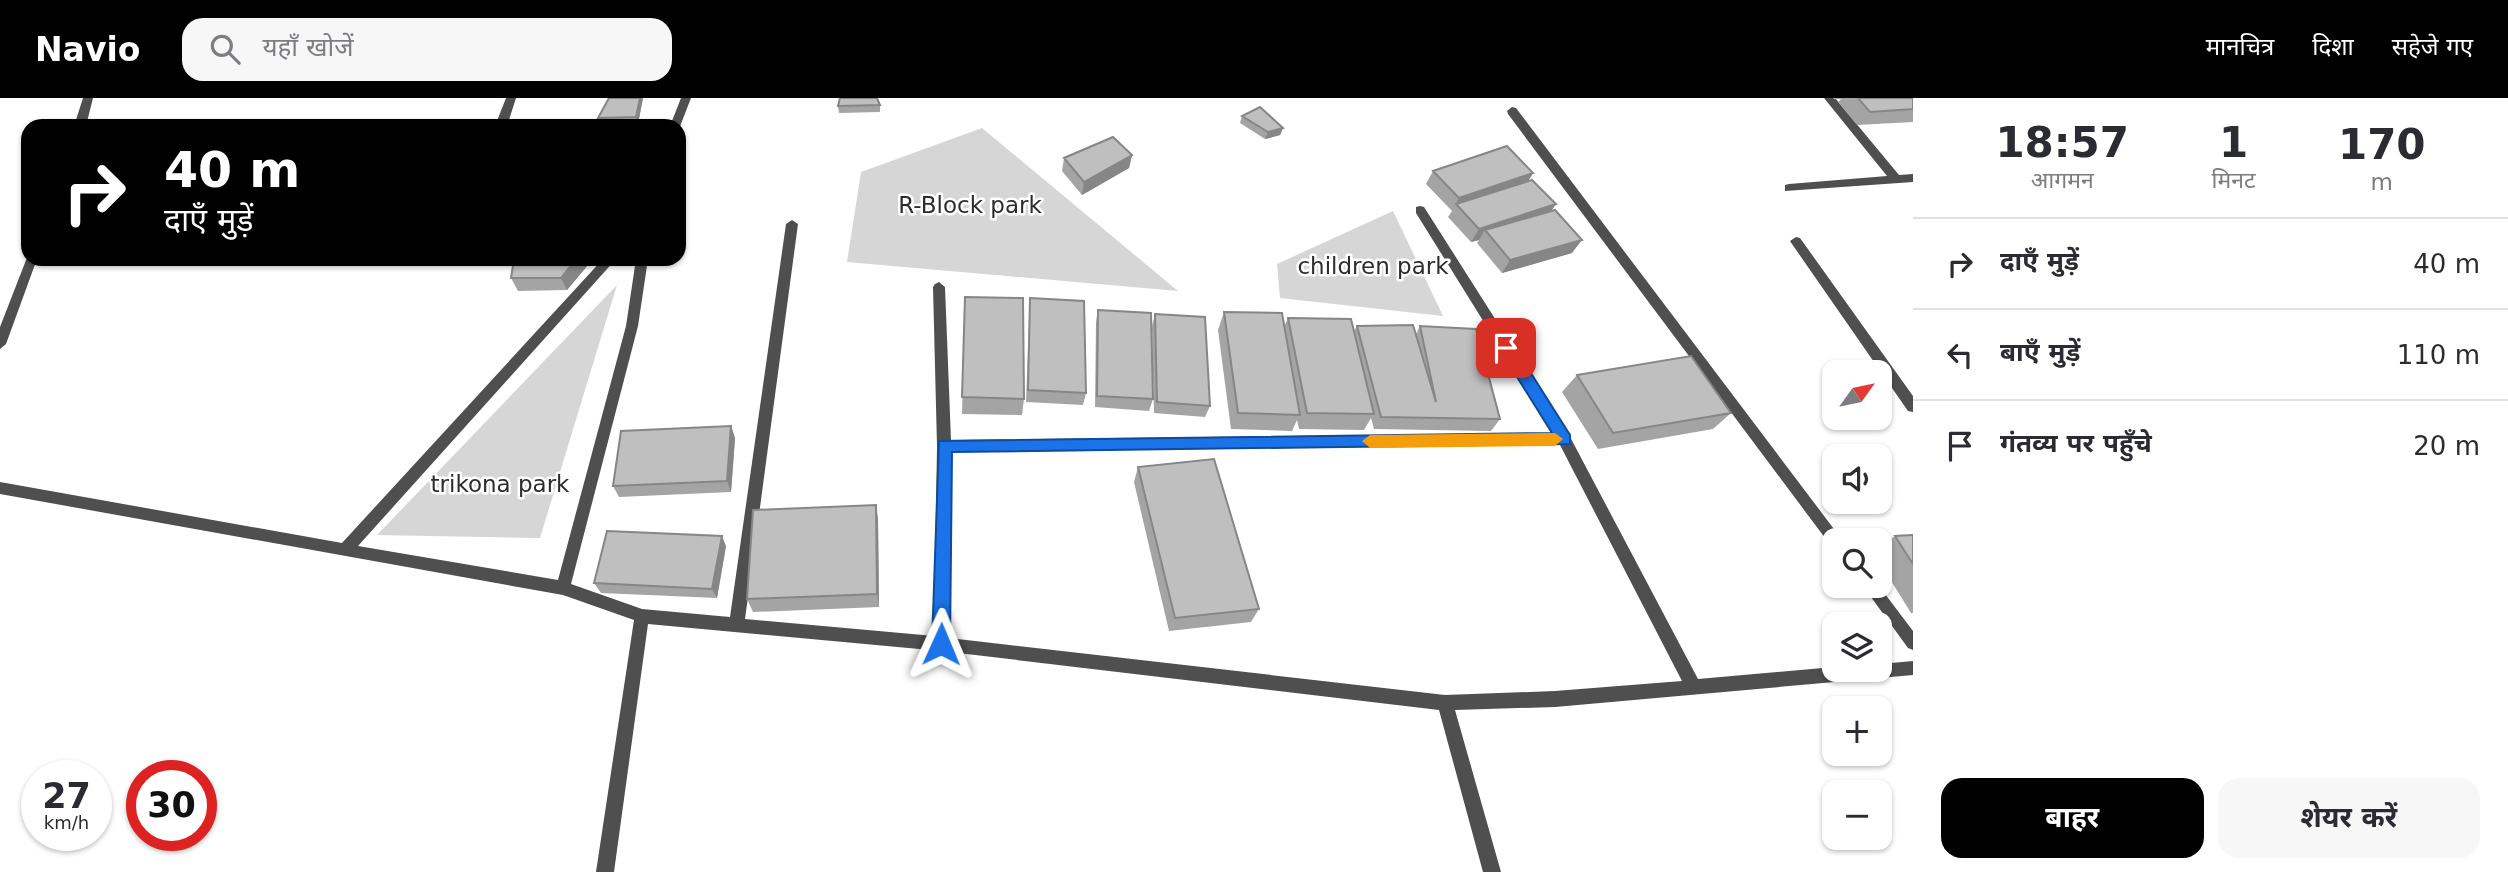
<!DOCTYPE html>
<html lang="hi">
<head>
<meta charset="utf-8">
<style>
  body { margin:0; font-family:"DejaVu Sans","Noto Sans Devanagari",sans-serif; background:#f7f7f7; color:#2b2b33; height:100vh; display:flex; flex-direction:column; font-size:26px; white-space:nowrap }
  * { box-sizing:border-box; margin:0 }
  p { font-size:23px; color:#7c7c81 }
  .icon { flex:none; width:38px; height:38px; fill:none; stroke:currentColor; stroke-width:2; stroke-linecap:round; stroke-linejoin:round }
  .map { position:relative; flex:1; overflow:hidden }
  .details { display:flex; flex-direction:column; background:#fff; width:595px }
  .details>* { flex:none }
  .hud { position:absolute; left:21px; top:21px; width:665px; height:147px; border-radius:21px; box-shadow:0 2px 5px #0004; background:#000; color:#fff; overflow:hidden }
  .needle { width:46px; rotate:57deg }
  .fabs { position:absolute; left:1822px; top:262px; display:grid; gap:14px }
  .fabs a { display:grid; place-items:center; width:70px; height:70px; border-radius:14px; background:#fff; box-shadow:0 2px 5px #0004; font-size:35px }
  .speed { position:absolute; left:21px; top:662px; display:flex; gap:14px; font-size:35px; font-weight:700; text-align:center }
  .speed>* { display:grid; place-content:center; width:91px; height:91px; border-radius:50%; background:#fff; box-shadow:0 2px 5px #0004; line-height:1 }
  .speed small { font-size:18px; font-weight:400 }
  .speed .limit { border:10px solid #d22; background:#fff; color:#111 }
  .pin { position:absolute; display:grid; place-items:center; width:60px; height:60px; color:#fff; margin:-30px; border-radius:14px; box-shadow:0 4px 10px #0006 }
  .me { position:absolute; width:77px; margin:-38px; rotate:1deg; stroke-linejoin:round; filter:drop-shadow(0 0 5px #0008) }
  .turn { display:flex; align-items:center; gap:24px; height:147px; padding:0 28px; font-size:32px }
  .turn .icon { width:91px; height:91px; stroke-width:2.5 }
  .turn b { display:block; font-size:49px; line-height:60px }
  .eta { display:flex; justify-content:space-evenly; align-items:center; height:119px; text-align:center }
  .eta b { font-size:42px; font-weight:700; line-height:49px }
  .button { display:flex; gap:14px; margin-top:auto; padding:14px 28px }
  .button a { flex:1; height:80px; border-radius:21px; background:#000; color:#fff; font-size:28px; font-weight:700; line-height:80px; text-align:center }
  .button a+a { background:#f7f7f7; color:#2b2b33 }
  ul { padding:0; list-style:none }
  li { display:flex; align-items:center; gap:21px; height:91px; padding:0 28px; border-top:2px solid #e1e1e2 }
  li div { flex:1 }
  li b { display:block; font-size:26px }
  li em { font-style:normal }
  header { display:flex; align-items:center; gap:42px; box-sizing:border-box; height:98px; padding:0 35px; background:#000; color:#fff }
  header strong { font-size:33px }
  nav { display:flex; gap:38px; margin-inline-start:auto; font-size:24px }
  .search { width:490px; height:63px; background:#f7f7f7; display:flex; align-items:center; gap:18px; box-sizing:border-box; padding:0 24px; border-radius:21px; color:#7c7c81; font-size:26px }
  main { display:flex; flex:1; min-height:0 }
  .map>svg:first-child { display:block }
</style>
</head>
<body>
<header>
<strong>Navio</strong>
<div class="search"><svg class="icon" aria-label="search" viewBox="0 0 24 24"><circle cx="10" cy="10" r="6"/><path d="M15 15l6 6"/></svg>यहाँ खोजें</div>
<nav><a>मानचित्र</a><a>दिशा</a><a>सहेजे गए</a></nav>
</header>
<main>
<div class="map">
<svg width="1913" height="774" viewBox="0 0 1913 774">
  <rect width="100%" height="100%" fill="#fff"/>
  <path fill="#d6d6d6" d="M982 30 1178 193 847 164 861 74Z
    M1393 113 1443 218 1280 200 1277 166Z
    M617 187 540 440 377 437Z"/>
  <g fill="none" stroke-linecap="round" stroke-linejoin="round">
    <path fill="#4f4f4f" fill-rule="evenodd" d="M83 0H93L86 28H74Z
      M506 0H516L507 28H495Z
      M681 0H691L679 31V28H670Z
      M1824 0H1835L1899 77 1913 76V84L1785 93V87L1789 86 1887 78Z
      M1512 9 1516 10 1843 443H1834V449L1831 448 1508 16 1507 13Z
      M1420 108 1424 109 1569 337 1698 581 1834 569V572H1880V566L1913 563V577L1555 609 1455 612 1501 774H1483L1439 612 941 553 648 526 614 774H596L634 522 563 497 0 396V384L342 445 603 161H616L358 448 558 482 626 228 636 161H648L638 228 571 486 642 511 730 519 786 126 792 122 798 126 745 521 934 538 937 348 933 189 935 186 939 184 945 189 951 342 1553 335 1416 115V109ZM1560 347 1682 583 1555 593 1445 597 949 540 951 354Z
      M1796 139 1800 140 1913 298V314L1908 313 1792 146 1790 143Z
      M28 157V161H37L6 246 0 251V229Z
      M1863 488H1879L1913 533V552L1908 550Z"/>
  </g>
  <path fill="#a4a4a4" d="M609 0H643L638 26 601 27 598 20Z
    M1833 0H1913V24L1857 27 1838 4 1841 1H1834Z
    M880 7V14L839 15 838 8Z
    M1242 18 1283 30 1280 37 1265 41 1240 25Z
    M1132 57 1129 70 1082 97 1062 73 1064 60Z
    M1433 73 1533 75 1528 83 1556 106 1551 113 1572 155 1502 175 1477 145 1479 142 1471 144 1448 119 1452 113 1426 86Z
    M593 161 567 192 518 193 511 180Z
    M965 199 1024 301 1022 317 962 316Z
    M1030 200 1086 295 1083 307 1026 304Z
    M1098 212 1153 301 1149 313 1095 309 1096 224Z
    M1224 214 1284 229 1288 220 1354 233 1357 228 1416 236 1420 228 1500 321 1491 333 1374 331 1371 320 1364 332 1299 331 1297 322 1292 333 1231 331 1218 232Z
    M1155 216 1210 308 1205 319 1154 315 1152 228Z
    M1577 277 1731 315 1713 331 1598 351 1562 294Z
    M731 328 735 340 731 394 619 399 613 388Z
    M1138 369 1259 511 1251 524 1169 533 1134 384Z
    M876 407 878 422 879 509 753 514 747 501Z
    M1913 437V515H1911L1880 465V448L1895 438Z
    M726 448 717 500 601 495 594 485Z"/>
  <path fill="#868686" d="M640 0H643L638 26 636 19Z
    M1283 30 1280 37 1265 41 1268 34Z
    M1132 57 1129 70 1082 97 1084 84Z
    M1533 75 1525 88 1456 106 1452 113 1459 100Z
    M1556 106 1547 119 1485 132 1479 142 1471 144 1479 131Z
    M1582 142 1572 155 1502 175 1510 162Z
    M576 161H593L567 192 561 180Z
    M731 328 735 340 731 394 727 383Z
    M876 407 878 422 879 509 877 496Z
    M722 438 726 448 717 500 712 491Z"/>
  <path fill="#bfbfbf" stroke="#868686" stroke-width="2" d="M609 0H640L636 19 598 20Z
    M840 0H877L880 7 838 8Z
    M1858 0H1913V11L1870 14Z
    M1260 9 1283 30 1268 34 1242 18Z
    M1113 39 1132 57 1084 84 1064 60Z
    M1507 48 1533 75 1459 100 1433 73Z
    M1532 82 1556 106 1479 131 1456 106Z
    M1555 112 1582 142 1510 162 1485 132Z
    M514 161H576L561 180H511Z
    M965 199 1023 200 1024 301 962 299Z
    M1030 200 1084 203 1086 295 1028 292Z
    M1098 212 1151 215 1153 301 1097 298Z
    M1224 214 1282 215 1300 317 1238 315Z
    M1155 216 1205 219 1210 308 1157 304Z
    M1288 220 1351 221 1374 316 1307 315Z
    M1413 227 1436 304 1420 228 1476 231 1500 321 1381 319 1357 228Z
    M1691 258 1731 315 1613 335 1577 277Z
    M731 328 727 383 613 388 621 333Z
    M1214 361 1259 511 1175 520 1138 369Z
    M876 407 877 496 747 501 753 412Z
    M607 433 722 438 712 491 594 485Z
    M1913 437V466L1895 438Z"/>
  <path fill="#1a73e8" stroke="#114b97" stroke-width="2" d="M1506 244 1512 245 1570 337V346L952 354 950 546 947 552 941 554 935 552 932 546 939 343 1552 335 1499 250Z"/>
  <path fill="#f59e0b" d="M1555 335 1563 341 1555 348 1370 350 1362 343 1370 337Z"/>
  <g text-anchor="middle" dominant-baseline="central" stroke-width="5" stroke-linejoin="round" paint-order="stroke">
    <g font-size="23" fill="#2d2d2d" stroke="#fff">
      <text x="970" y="107">R-Block park</text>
      <text x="1373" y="168">children park</text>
      <text x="500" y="386">trikona park</text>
    </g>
  </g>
</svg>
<div class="fabs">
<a><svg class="needle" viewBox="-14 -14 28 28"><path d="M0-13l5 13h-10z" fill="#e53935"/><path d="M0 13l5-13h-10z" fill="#7c7c81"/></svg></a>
<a><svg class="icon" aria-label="sound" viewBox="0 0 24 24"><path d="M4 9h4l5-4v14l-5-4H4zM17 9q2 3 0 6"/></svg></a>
<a><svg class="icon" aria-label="search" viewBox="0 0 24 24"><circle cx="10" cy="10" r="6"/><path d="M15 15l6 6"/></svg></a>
<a><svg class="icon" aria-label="layers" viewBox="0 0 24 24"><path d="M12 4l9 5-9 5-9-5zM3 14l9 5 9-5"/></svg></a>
<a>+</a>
<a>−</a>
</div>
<div class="speed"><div>27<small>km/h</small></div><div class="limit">30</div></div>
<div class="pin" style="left:1506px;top:250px;background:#d93025"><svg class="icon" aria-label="arrive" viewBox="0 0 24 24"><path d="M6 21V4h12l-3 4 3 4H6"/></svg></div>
<svg class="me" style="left:941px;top:546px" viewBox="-20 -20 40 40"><path d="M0-17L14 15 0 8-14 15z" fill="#1a73e8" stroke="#fff" stroke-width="4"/></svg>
<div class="hud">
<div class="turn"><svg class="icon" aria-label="right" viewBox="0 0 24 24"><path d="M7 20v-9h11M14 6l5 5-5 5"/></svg><div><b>40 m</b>दाएँ मुड़ें</div></div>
</div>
</div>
<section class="details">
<div class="eta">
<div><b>18:57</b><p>आगमन</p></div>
<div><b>1</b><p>मिनट</p></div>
<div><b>170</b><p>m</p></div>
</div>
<ul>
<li><svg class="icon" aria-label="right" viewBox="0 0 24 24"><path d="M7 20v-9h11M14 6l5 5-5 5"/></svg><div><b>दाएँ मुड़ें</b></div><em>40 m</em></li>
<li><svg class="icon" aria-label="left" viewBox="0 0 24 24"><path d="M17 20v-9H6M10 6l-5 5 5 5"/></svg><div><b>बाएँ मुड़ें</b></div><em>110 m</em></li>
<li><svg class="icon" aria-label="arrive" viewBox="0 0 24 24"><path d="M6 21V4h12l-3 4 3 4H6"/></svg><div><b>गंतव्य पर पहुँचे</b></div><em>20 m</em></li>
</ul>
<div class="button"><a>बाहर</a><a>शेयर करें</a></div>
</section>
</main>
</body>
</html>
